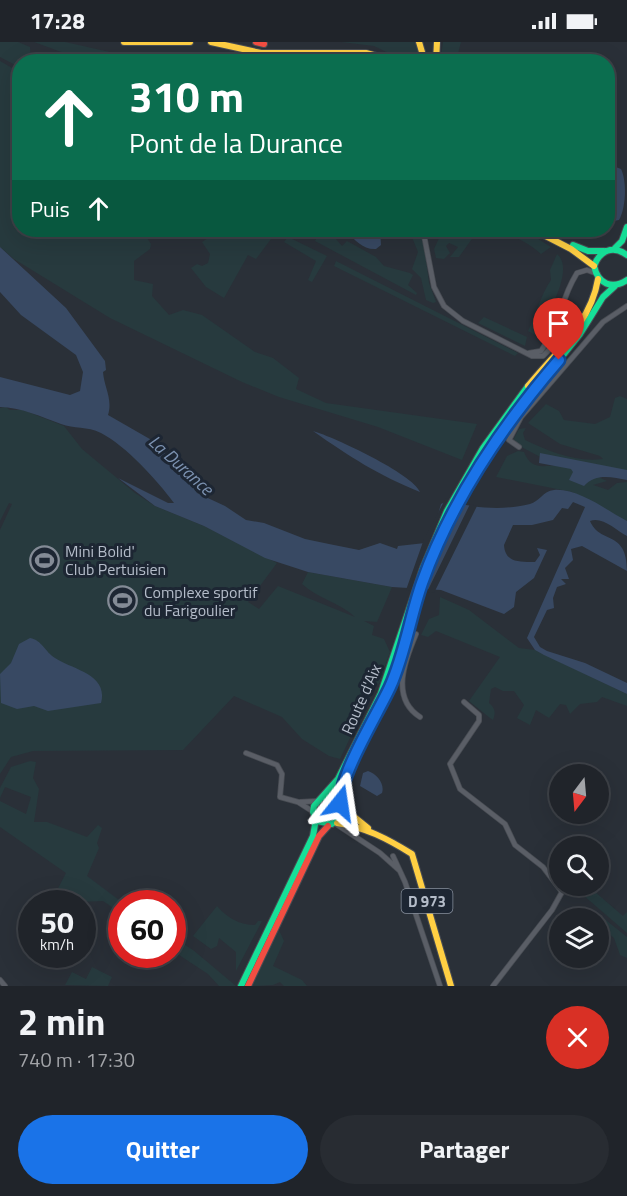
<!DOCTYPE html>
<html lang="fr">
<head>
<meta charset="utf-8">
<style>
  body { margin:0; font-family:"Titillium Web",sans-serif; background:#282c32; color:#f1f3f6; height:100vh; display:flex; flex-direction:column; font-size:22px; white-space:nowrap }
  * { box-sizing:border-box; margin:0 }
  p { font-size:20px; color:#a2a4a8 }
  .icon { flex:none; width:33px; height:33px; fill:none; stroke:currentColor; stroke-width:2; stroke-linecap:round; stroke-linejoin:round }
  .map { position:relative; height:944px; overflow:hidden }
  .details { display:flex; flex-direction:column; background:#20242a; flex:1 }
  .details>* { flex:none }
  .guide { position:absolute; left:12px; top:12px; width:603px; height:183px; border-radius:24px; box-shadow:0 6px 24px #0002,0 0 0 2px #3d4147; background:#0b6e4f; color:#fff; overflow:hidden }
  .needle { width:39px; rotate:196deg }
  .buttons { position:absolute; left:549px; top:722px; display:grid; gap:12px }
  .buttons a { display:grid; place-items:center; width:60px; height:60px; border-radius:50%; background:#20242a; box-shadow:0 6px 24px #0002,0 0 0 2px #3d4147; font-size:30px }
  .speed { position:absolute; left:18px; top:848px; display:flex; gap:12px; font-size:30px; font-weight:700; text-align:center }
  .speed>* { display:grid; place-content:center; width:78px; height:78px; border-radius:50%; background:#20242a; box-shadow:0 6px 24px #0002,0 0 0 2px #3d4147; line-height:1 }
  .speed small { font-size:15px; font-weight:400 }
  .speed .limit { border:9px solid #d22; background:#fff; color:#111 }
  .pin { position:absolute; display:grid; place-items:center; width:51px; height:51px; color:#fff; margin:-62px -26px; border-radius:50% 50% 50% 0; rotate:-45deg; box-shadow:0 0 6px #0007 }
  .pin .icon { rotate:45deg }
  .me { position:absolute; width:66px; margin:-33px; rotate:15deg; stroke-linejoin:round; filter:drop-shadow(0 0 4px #0008) }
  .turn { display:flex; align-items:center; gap:21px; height:126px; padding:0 18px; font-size:27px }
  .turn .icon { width:78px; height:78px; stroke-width:2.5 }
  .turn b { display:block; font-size:42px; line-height:51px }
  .then { display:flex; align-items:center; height:57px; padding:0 18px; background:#0003; gap:12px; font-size:22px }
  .round { display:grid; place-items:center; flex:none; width:63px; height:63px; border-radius:32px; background:#282c32 }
  .head { display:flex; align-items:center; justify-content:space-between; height:102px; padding:0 18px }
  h1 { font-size:36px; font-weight:700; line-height:45px }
  .action { display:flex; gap:12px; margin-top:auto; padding:12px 18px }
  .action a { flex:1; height:69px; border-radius:36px; background:#1a73e8; color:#fff; font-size:24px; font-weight:700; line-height:69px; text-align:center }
  .action a+a { background:#282c32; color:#f1f3f6 }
  .status { display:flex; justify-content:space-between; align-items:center; height:42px; padding:0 30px; background:#20242a; direction:ltr }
  .status svg { height:16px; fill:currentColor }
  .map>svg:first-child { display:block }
</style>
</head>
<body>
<div class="status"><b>17:28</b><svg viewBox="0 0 49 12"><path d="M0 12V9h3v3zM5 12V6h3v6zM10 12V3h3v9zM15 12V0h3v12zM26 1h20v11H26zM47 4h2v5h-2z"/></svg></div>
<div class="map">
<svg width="627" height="944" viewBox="0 0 627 944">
  <rect width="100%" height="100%" fill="#2a3038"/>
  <path fill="#273a3e" d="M0 0H18L30 5 31 19 20 20 19 25 0 15Z
    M34 0H65L150 19H86L84 16V19H64V11Z
    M341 0H415L421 19H405L374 4Z
    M443 0H461L456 19 440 20Z
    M342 8 392 20H301L309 12Z
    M0 19 19 30 20 188H142L151 202 150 207 134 219V238L153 242 152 254 169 273 183 268 202 273 255 310 273 316 299 336 296 347 326 361 477 382 462 418 378 385 279 355 242 340 110 276 14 217 0 205Z
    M212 188 277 189 256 217 248 213 224 256 206 245 191 226 197 222 202 224 208 221 210 212 202 200 211 194Z
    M409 188H418L423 194 429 241 436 260 433 261 426 258 421 236 412 227 418 210Z
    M476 188H524L551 205 541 212C520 193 499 188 471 190L474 194 459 215H450L458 205 449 201 446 204 450 211 444 217 436 216 434 207 439 196Z
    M318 193 327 197H336L342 204 347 199 376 215 384 224 410 231 413 233 408 243 417 251 416 253 315 199Z
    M288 195 327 214 312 240 308 238 316 219 284 200Z
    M557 212C576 228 545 276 537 294L528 289C537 271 540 254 551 238L550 228Z
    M336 219 518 311 515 314 334 224Z
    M484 275 527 295 525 304 478 281Z
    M620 354 627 357V434L546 418 512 400 519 387 526 386 523 391 525 398C548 409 577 421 603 417L600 414 560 402 528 381 546 362 559 369 564 378 595 382 610 375 615 356Z
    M6 365 10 368H23L64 384 82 407 135 451 155 464 204 484 277 521 248 560 259 567 278 544 355 575C339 560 317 556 302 542L308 530 392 545 377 580 364 579 374 584 372 593 384 597 390 610 379 642 376 641 340 717 329 714 302 697 282 675 234 654 183 708 33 709 11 715 0 732V488L12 462 9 461 0 479V366Z
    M518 409 524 410C533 433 550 420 566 424 580 427 594 433 607 439L593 443 608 448 617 441 627 440V479L572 450 496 435 507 414Z
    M440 555 469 568 519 606 535 608 627 652V664L602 655 597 660 580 662 570 672 566 663 560 662 549 676 536 668 530 683 517 676 524 663 514 649H503L495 645 491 647 489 661C495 666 496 670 493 678L490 676 469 659 500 615 436 589 428 595 421 593 429 577 439 573Z
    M30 719 36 720 33 736 39 747 34 780H47L87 795 98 783 102 786 97 801 99 806 87 834 123 861 121 871 103 859 54 861 52 858 66 831 0 785V759L26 772 31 755 5 745 0 756V746L11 725Z
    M578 843H587L623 874 627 870V891L576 847Z
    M217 864C227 876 240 883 255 883L258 879H262L236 929V910L219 896 217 904 211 907 193 894Z
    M592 867 627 895V916L620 913 614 896 599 883 598 876H593L590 873 580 875 578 871Z
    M279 888 284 899 273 924 302 938 307 944H284L280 940 273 943 252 944Z
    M172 895 193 908 236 944H219L208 932 173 909Z
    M92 925 112 935 108 944 65 943 72 930 86 937Z"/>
  <path fill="#384963" d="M613 124 621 127C627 139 626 166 619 178L608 180V134Z
    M347 188H380L381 203 376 207C364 208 353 198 347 188Z
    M0 205 66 266 105 319 106 328 103 330C104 345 113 357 108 373L155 400 182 429 197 451 225 464 246 478 264 481 305 497 329 502 359 508 380 501 397 507 398 504 425 501 435 483 441 462 447 459C476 466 501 469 530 462 539 460 543 449 554 448 578 446 606 468 627 479V494C616 488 602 474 590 479 600 503 627 487 627 529L582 504 571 507 573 518 565 526 569 537H561L566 542 557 545 553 556 554 566 547 568 534 595 540 605 547 609 585 621 627 641V652L544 613 535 608 527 596 585 465 573 460 568 467 562 466 553 478 532 483H513L504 503C505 521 520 520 535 520L540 513 537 506 547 508 534 536 516 550 514 565 504 572 441 548 392 545 308 530 265 516 204 484 155 464 118 436 168 461H174C157 438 126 404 101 391 87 384 74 387 61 382 42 375 20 365 0 365V335L70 353 80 349 83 330 76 313 21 273 0 250Z
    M313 389C334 395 413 432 420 450 378 433 350 415 313 389Z
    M540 411 627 428V438C612 435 595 431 584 444L569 438 573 430 571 427 539 421Z
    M30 596C42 598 45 610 55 616 71 627 109 632 101 661L48 669 34 664 17 667 1 661 0 632 11 621 19 602Z
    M368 729C377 732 385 742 382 751L377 754 360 744 363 731Z"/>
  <path fill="#2a3038" d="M446 456 463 460 443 501 424 550 406 548 424 497Z
    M470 462 477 464 434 551 427 550Z"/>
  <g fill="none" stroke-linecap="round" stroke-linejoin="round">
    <defs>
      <path id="street" d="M423 188 434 245 444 264 463 279 532 314H543C560 299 558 286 562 266 565 255 571 241 577 231L587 228 595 231
        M529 311 541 309 556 285 585 273
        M519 405 509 398 521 375 603 280 627 264
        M416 592C405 618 390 656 420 675
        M464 660 479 673V679L450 722 460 747 505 782 515 803 543 825 562 850 552 868 493 944
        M246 711 277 723 282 732 280 755 298 760 312 769
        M300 760 318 759
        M336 782 380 811 399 828
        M393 814 405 840 440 944
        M0 938 5 944"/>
      <path id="fast" d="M573 203 588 209H604
        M615 206 622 199 627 185
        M627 213C613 203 600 208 594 224 598 242 612 248 627 238
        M555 323 580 292 603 255 615 244
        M324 755 334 756 342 765 341 775 332 782 317 779 313 770 314 764 338 737 381 651 423 526 447 469 483 406 528 344
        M241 944 313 794 316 777"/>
      <path id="slow" d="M124 0H190
        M211 0 261 11H366L399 20
        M419 0 425 20
        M436 20 437 0
        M534 188 571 207 594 224
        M528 344C555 311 591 281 598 237
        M340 761C346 718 373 683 390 644 406 608 411 568 426 532 456 455 503 387 555 323
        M342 765 368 786
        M337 781C365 785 388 797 412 812L451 944"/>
      <path id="jam" d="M256 0 264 2
        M248 944 319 794 328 784"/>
    </defs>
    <use href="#street" stroke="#484c53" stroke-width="6"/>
    <use href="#fast" stroke="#484c53" stroke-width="8"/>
    <use href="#slow" stroke="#484c53" stroke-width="8"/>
    <use href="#jam" stroke="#484c53" stroke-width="8"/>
    <use href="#street" stroke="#5a5e66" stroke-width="4.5"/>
    <use href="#fast" stroke="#16e098" stroke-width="6"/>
    <use href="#slow" stroke="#ffcf43" stroke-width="6"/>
    <use href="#jam" stroke="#f24e42" stroke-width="6"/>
  </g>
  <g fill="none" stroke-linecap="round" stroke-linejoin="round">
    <defs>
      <path id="route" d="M340 761C340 732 377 673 390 645 405 612 410 575 422 541 452 457 502 384 559 318"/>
    </defs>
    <use href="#route" stroke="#114b97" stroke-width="15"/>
    <use href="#route" stroke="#1a73e8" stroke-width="10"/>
  </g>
  <defs>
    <symbol id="stadium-ring" viewBox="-11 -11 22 22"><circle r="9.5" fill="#1d2633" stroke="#848b96" stroke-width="1.5"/><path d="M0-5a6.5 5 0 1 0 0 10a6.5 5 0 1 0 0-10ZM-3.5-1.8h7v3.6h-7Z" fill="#848b96"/></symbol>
  </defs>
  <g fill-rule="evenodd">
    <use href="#stadium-ring" x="28" y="502" width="33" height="33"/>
    <use href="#stadium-ring" x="106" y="542" width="33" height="33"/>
  </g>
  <g text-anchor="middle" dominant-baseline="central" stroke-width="6" stroke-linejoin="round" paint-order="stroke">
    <rect fill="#1d2633" stroke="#878f9c" stroke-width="1.5" x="401.5" y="847" width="51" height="24" rx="4.5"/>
    <g font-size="15" font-weight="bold" fill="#b4bcc9">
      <text x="427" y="859">D 973</text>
    </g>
    <g font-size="16" fill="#b4bcc9" stroke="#1d2633" text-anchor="start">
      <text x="65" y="509">Mini Bolid'<tspan x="65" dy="18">Club Pertuisien</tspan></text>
      <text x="144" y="550">Complexe sportif<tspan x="144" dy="18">du Farigoulier</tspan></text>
    </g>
    <g font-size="16" fill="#b4bcc9" stroke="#1d2633">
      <text transform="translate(361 657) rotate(-66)">Route d'Aix</text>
    </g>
    <g font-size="18" font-style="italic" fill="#7c92b1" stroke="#1d2633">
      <text transform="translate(181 423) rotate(42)">La Durance</text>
    </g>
  </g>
</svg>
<div class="buttons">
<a><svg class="needle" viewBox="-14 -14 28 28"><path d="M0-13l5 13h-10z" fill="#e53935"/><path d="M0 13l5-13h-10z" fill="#a2a4a8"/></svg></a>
<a><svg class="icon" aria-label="search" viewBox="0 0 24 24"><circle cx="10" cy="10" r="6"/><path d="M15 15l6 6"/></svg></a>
<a><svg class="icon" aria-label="layers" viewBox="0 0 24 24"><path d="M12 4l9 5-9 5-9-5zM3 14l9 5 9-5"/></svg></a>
</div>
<div class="speed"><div>50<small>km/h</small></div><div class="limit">60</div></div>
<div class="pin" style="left:559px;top:318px;background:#d93025"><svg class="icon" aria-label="arrive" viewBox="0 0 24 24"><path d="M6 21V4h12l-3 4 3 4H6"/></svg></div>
<svg class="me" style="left:340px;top:761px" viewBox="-20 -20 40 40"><path d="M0-17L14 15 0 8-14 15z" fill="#1a73e8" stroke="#fff" stroke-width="4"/></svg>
<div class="guide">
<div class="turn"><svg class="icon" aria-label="ahead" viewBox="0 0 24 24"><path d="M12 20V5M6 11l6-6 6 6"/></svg><div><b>310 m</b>Pont de la Durance</div></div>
<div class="then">Puis<svg class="icon" aria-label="ahead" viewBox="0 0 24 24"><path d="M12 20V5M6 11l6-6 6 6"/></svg></div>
</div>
</div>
<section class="details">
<div class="head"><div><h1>2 min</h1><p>740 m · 17:30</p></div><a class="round" style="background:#d93025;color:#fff"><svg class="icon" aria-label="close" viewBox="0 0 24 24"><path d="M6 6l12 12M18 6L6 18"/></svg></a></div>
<div class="action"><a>Quitter</a><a>Partager</a></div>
</section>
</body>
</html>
